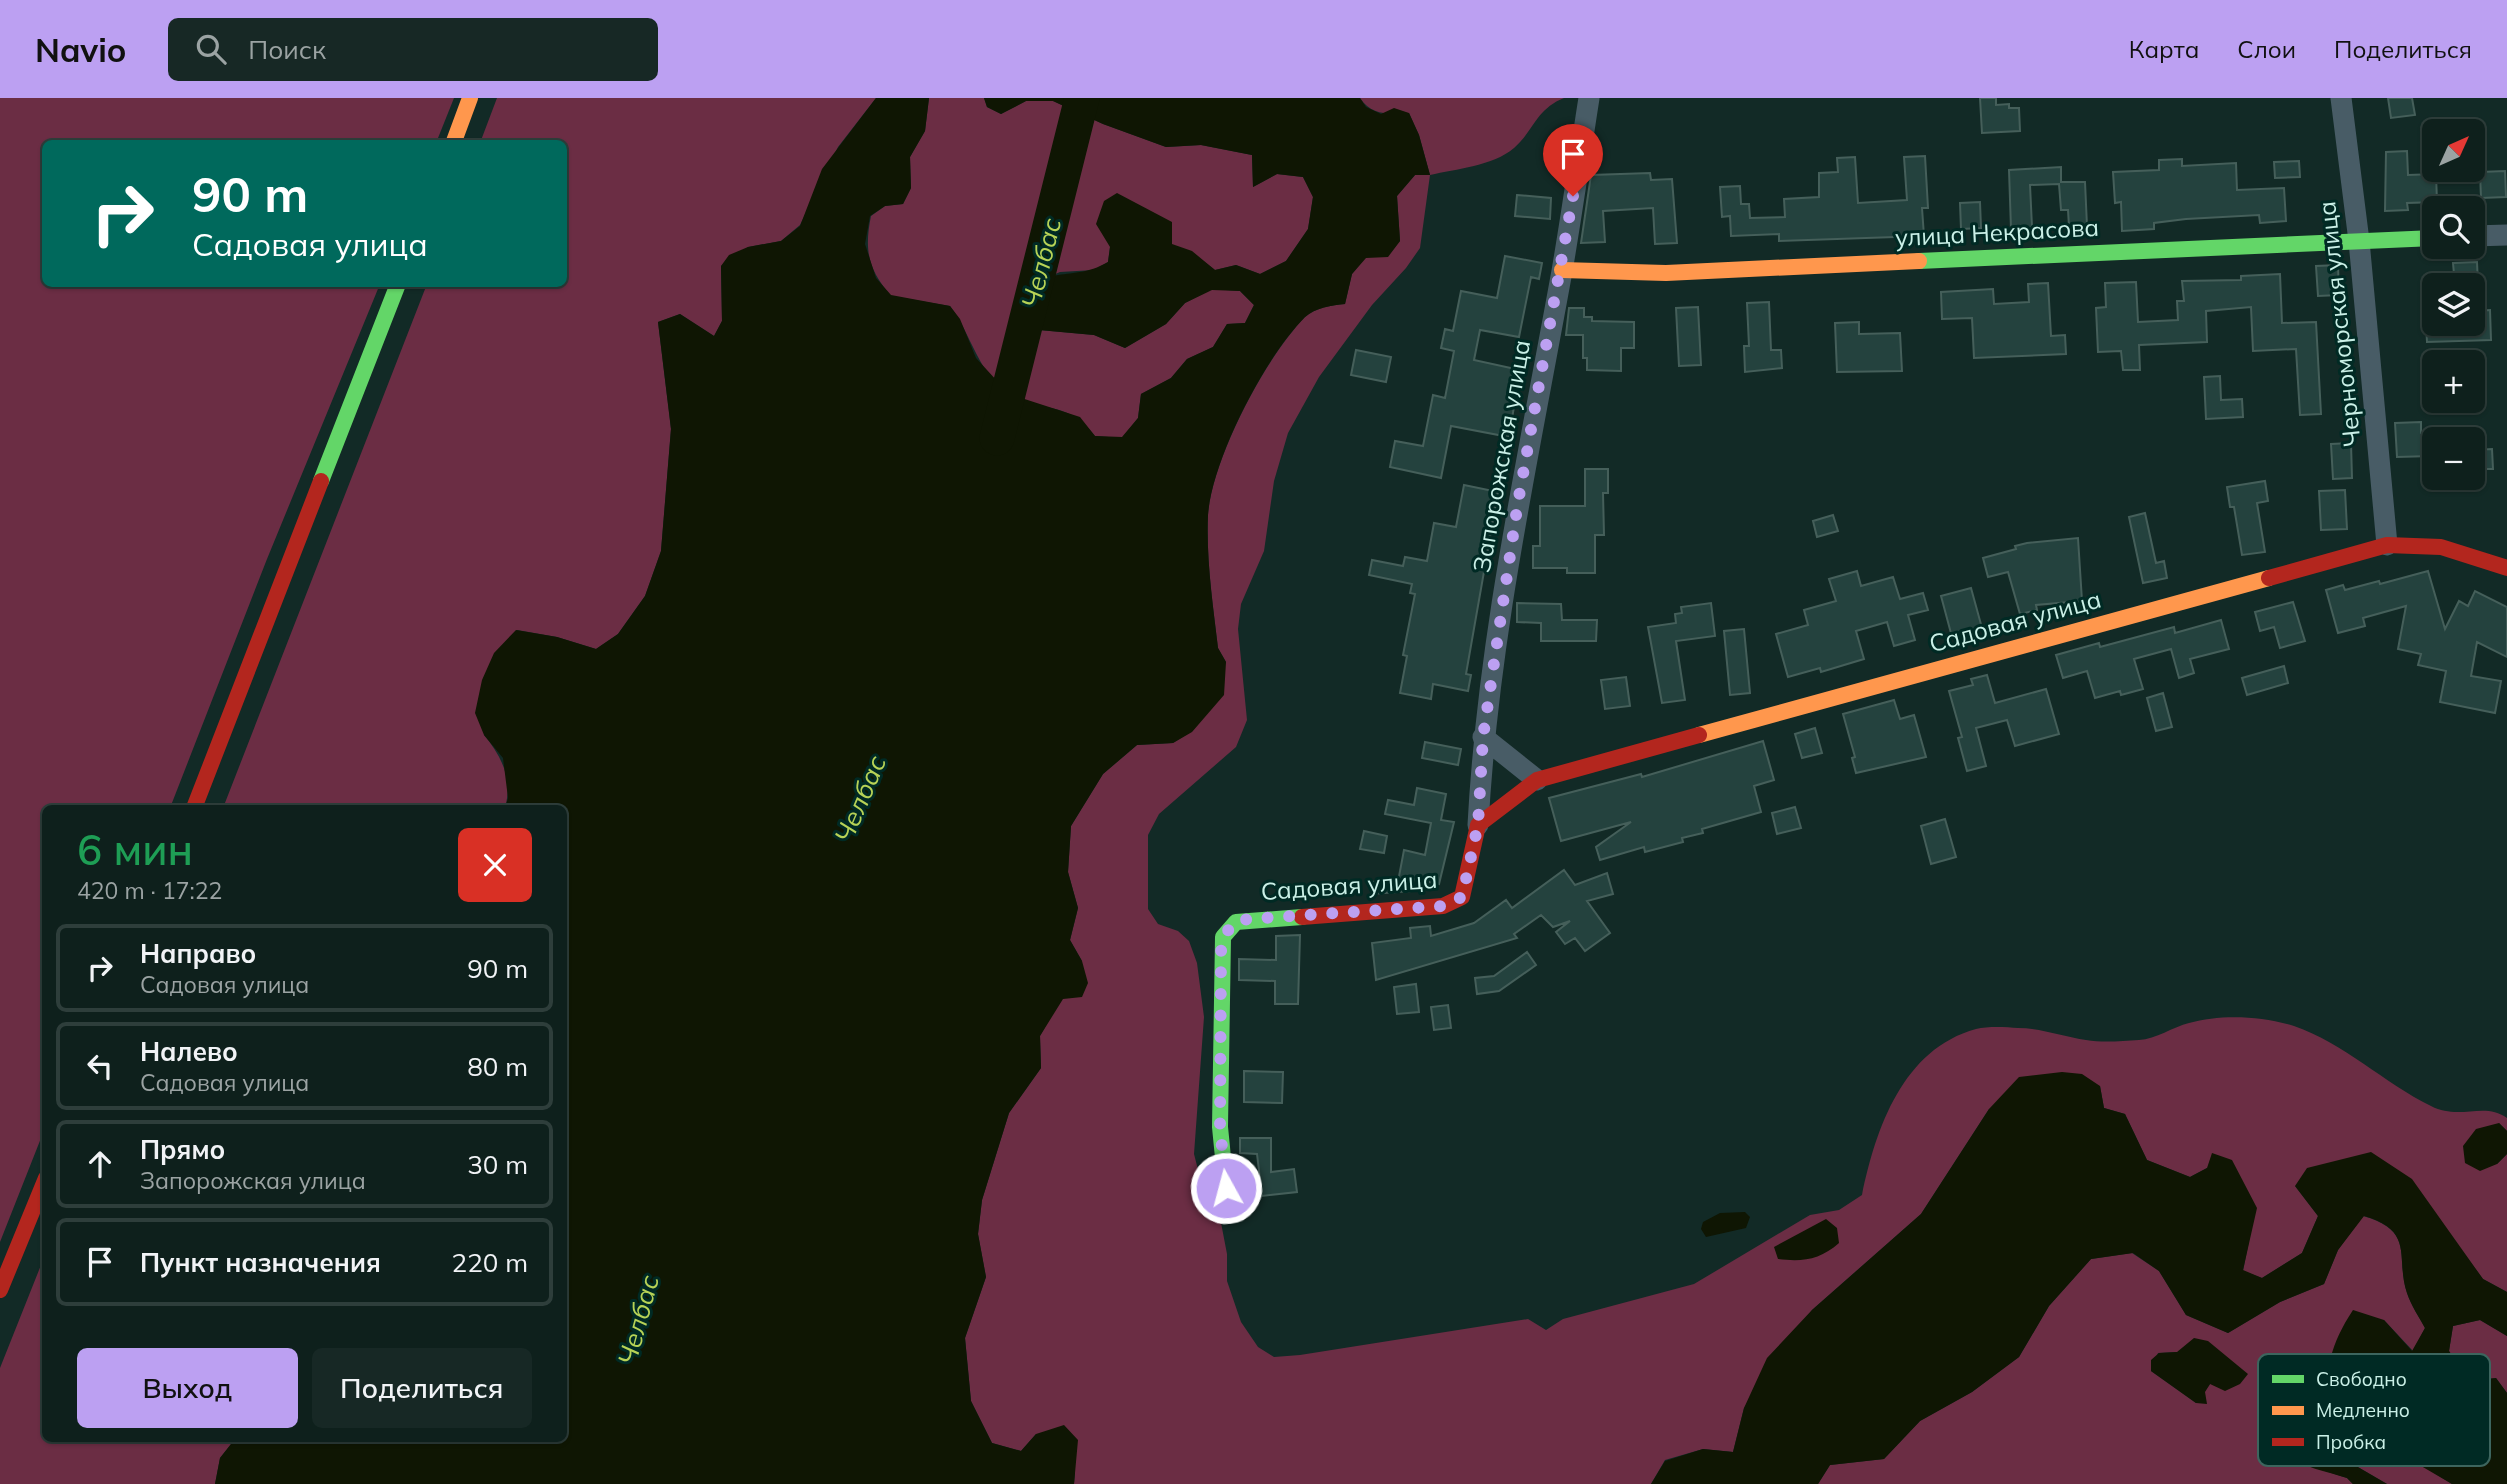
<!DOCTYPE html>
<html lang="ru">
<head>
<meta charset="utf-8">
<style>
  body { margin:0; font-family:Mulish,sans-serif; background:#172825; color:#f1f3f6; height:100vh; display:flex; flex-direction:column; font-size:26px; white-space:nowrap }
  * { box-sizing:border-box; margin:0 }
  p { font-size:23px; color:#9ba3a3 }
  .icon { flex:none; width:38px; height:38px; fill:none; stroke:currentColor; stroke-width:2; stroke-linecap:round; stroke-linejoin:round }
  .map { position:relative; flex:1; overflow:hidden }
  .side { position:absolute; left:42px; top:707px; width:525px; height:637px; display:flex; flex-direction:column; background:#0e201c; border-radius:10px; box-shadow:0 2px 5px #0004,0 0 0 2px #2e3e3b }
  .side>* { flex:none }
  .guide { position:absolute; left:42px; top:42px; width:525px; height:147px; border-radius:10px; box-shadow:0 2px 5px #0004,0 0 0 2px #2e3e3b; background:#00695c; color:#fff; overflow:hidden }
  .needle { width:46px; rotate:45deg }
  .buttons { position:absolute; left:2422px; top:21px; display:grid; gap:14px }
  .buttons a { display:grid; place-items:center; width:63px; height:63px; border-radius:10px; background:#0e201c; box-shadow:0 2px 5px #0004,0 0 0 2px #2e3e3b; font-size:35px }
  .pin { position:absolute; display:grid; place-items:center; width:60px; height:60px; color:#fff; margin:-72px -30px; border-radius:50% 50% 50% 0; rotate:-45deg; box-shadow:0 0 7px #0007 }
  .pin .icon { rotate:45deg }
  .me { position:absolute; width:77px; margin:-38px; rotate:353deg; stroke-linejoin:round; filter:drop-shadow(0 0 5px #0008) }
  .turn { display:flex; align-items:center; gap:24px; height:147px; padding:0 35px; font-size:32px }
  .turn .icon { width:91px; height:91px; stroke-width:2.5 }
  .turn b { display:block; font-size:49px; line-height:60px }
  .round { display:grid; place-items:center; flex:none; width:74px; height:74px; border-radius:10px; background:#172825 }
  .headline { display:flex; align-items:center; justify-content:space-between; height:119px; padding:0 35px }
  h1 { font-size:42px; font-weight:600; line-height:52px; color:#1e9e55 }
  .primary-button { display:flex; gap:14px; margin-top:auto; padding:14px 35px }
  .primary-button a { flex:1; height:80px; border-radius:10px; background:#bca0f2; color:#111; font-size:28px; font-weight:600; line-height:80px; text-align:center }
  .primary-button a+a { background:#172825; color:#f1f3f6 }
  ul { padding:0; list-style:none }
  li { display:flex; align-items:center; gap:21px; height:88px; margin:0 14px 10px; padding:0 21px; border:4px solid #2e3e3b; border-radius:10px }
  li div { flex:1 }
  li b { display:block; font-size:26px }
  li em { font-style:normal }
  header { display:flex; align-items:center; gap:42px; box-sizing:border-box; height:98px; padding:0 35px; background:#bca0f2; color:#111 }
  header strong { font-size:33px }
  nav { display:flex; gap:38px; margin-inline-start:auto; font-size:24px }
  .search { width:490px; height:63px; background:#172825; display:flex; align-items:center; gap:18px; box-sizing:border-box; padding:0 24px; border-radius:10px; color:#9ba3a3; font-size:26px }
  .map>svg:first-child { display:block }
</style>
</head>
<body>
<header>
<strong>Navio</strong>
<div class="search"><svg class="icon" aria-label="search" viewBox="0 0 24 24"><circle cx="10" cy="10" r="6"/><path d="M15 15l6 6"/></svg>Поиск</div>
<nav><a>Карта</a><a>Слои</a><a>Поделиться</a></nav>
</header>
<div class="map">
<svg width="2507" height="1386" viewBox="0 0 2507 1386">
  <rect width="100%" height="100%" fill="#122a26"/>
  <path fill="#6b2d44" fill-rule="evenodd" d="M0 0H454L436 45 46 46V186H380L267 461 170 710H46L45 1030 0 1144Z
    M497 0H876L838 49 800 127 781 143 748 149 721 168 722 223 714 238 680 216 658 224 671 331 661 453 645 498 618 536 596 551 557 539 517 532 484 637C502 659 513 681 505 710H223L427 186H564V46L480 45Z
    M929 0H984L987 9 1001 16 1026 3H1053L1103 26 1166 49 1201 47 1252 57 1253 89 1277 76 1303 79 1313 99 1308 131 1286 163 1260 176 1236 167 1215 172C1174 139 1159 147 1110 149L1108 164 1094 172 1060 174 1037 184 1028 231 1094 237 1125 250 1166 226 1185 205 1212 191 1240 193 1254 207 1245 225 1227 226 1213 249 1187 261 1171 280 1141 296 1138 320 1122 340 1095 338C1066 301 1044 316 1010 297 980 280 970 233 950 208L891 198C868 171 864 152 871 118L885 108 903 106 911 90 910 59 925 33Z
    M1360 0H1564C1536 11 1533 34 1514 50 1493 68 1456 71 1430 77L1420 150 1406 170 1372 207 1319 279 1288 335 1274 383 1264 453 1241 506 1238 531 1247 622 1236 649 1159 716 1148 737V811L1158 826 1178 833 1189 843 1197 865 1204 919 1194 1056 1202 1087 1218 1109 1227 1156V1183L1241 1224 1258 1249 1274 1259 1300 1257 1528 1221 1546 1232 1563 1221 1694 1186 1810 1117 1839 1112 1862 1097C1876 1030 1903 951 1976 931 1988 928 2006 929 2018 930 2041 930 2064 939 2086 942 2103 945 2122 943 2139 942 2156 941 2173 929 2189 925 2221 916 2262 918 2294 928 2344 945 2384 985 2431 1008 2460 1023 2484 1003 2507 1020V1033L2499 1025 2497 1066 2507 1056V1194L2483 1181 2447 1133 2295 1088 2318 1118 2302 1155 2262 1180 2243 1173 2249 1143 2207 1070 2190 1079 2147 1062 2125 1016 2104 1010 2100 988 1989 1011 1921 1116 1812 1212 1744 1310 1733 1354 1703 1351 1665 1362 1651 1386H1074L1075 1375 1036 1336 1021 1353 992 1345 971 1303 965 1240 986 1179 978 1136 982 1102 1009 1015 1041 970 1040 938 1082 863 1070 842 1078 810 1068 774 1071 728 1103 676 1137 647 1173 645 1192 633 1202 621 1226 564 1218 550C1213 507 1206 461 1208 417 1212 361 1265 260 1305 219 1315 210 1332 207 1345 206L1352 176 1366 159 1388 158 1400 143 1397 98 1415 77H1430L1419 37 1409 15C1389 16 1372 18 1360 0Z
    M2363 1118C2416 1133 2395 1159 2407 1195 2411 1207 2419 1219 2425 1230L2413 1253 2384 1222 2392 1349 2452 1386H2387L2339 1358 2308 1325 2294 1363 2347 1380 2353 1386H1818L1830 1367 1884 1361 1920 1323 1972 1294 2019 1259 2049 1208 2091 1161 2132 1155 2159 1173 2186 1217 2228 1235 2280 1204 2324 1186 2338 1152ZM2177 1254 2210 1286 2196 1305 2151 1273 2158 1255Z
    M45 1157 46 1340 235 1341 220 1360 215 1386H0V1270Z
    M2480 1222 2507 1238V1295L2496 1280 2469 1283 2449 1253 2453 1228Z"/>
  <path fill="#0f1603" d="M876 0H929L925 33 910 59 911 90 903 106 885 108 870 118 865 146 876 180 891 197 950 208 960 221 976 260 1009 296 1080 319 1095 338 1122 339 1138 320 1141 296 1171 280 1187 261 1213 249 1227 226 1245 225 1254 207 1240 193 1212 192 1185 205 1166 226 1125 250 1094 237 1028 231 1015 219C1038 158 1067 188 1108 164L1110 149 1096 126 1104 103 1117 95 1172 124V146L1192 153 1215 172 1236 167 1260 176 1286 163 1308 131 1313 99 1303 79 1277 76 1253 89 1252 57 1201 47 1166 49 1103 26 1053 3H1026L1001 16 987 9 984 0H1360L1366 9 1381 16 1394 10 1409 15 1419 37 1430 77H1415L1397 98 1400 143 1388 159 1366 160 1352 176 1345 206C1332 207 1315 210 1305 219 1265 259 1212 361 1208 417 1206 461 1213 507 1218 550L1226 564 1224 597 1192 634 1173 645 1137 647 1103 676 1071 728 1068 774 1078 810 1070 842 1082 863 1088 885 1082 899 1063 901 1040 938 1041 970 1009 1015 982 1102 978 1136 986 1179 965 1240 971 1303 992 1345 1021 1353 1036 1336 1064 1327 1078 1342 1074 1386H215L220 1360 235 1341 564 1340V710H505L508 700 503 660 484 637 475 615 482 582 494 555 516 532 557 539 596 551 618 536 645 498 661 453 671 331 658 224 680 216 714 238 722 223 721 168 729 157 748 149 781 143 800 128 822 71Z
    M2062 974 2082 976 2100 988 2104 1010 2125 1016 2147 1062 2190 1079 2207 1070 2212 1055 2232 1062 2257 1110 2243 1172 2262 1180 2302 1155 2318 1118 2295 1088 2307 1070 2371 1054 2412 1081 2483 1181 2507 1194V1238L2480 1222 2453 1228 2449 1253 2469 1283 2496 1280 2507 1295V1386H2452L2325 1312C2326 1270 2330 1247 2353 1212L2384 1222 2412 1253 2425 1230C2419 1219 2411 1207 2407 1195 2395 1160 2416 1133 2364 1118L2338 1152 2324 1186 2280 1204 2228 1235 2186 1217 2159 1173 2133 1155 2091 1161 2049 1208 2019 1259 1972 1294 1920 1323 1884 1361 1830 1367 1818 1386H1651L1665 1363 1703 1351 1733 1354 1744 1310 1767 1260 1812 1212 1921 1116 1989 1011 2019 979Z
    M2499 1025 2507 1033V1056L2497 1066 2480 1073 2465 1065 2463 1048 2476 1031Z
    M1745 1114 1750 1119 1746 1130 1706 1139 1701 1131 1703 1124 1720 1115Z
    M1826 1121 1837 1130 1839 1145C1820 1162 1802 1164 1778 1161L1774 1149Z
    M2194 1240 2208 1243 2248 1276 2240 1286 2225 1293 2210 1286 2205 1294 2207 1306 2196 1305 2151 1273V1262L2159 1255 2177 1254Z
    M2290 1318 2308 1325 2339 1358 2387 1386H2353L2347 1380C2311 1368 2284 1370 2279 1326Z"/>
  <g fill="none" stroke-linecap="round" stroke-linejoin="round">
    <path stroke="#0f1603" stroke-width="35" d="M997 340 1082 0"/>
  </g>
  <path fill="#24423e" stroke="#455f5a" stroke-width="2" d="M1980 0H1996V7L2009 6V10H2019L2020 33 1982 35Z
    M2388 0H2412L2415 17 2391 20Z
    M2407 53 2408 77 2436 76 2437 104 2407 105 2408 112 2385 113 2386 54Z
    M1925 58 1928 110H1922L1924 138 1779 143V136L1731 138 1730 118 1722 119 1720 89 1740 88 1741 106H1749L1750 120 1785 119 1784 101 1819 99V75L1838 74 1837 60 1855 59 1858 105 1907 102 1904 59Z
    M2182 61V68L2236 65 2237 92 2284 90 2286 123 2260 125 2259 117 2186 121 2154 125V131L2122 133 2121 104 2115 105 2113 74 2159 72V62Z
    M2299 63 2300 79 2275 80 2274 64Z
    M2061 69V84H2085L2087 128 2069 129 2068 112H2061L2059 86 2030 87 2032 129 2011 131 2009 72Z
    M2505 73 2506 99 2481 100 2480 74Z
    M1650 75 1651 82 1672 81 1677 145 1655 146 1653 110 1603 113 1605 144 1581 145 1591 77Z
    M1517 97 1551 100 1550 121 1515 118Z
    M1980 104 1981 130 1961 131 1960 105Z
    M1505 158 1542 165 1539 181 1531 179 1519 239 1480 232 1474 262 1520 272 1509 339 1451 328 1441 380 1390 369 1395 343 1423 348 1433 297 1445 300 1454 253 1441 250 1445 231 1453 233 1461 193 1497 200Z
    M2477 164 2478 187H2455L2453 165Z
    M2338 167 2339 197 2318 198 2316 168Z
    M2280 176 2282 225 2316 224 2321 316 2300 317 2296 251 2253 253 2251 209 2206 213 2207 244 2139 247 2140 272H2123L2121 253 2098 254 2096 210 2106 209 2105 185 2136 184 2138 224 2178 222 2177 203H2184L2182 183 2241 182V178Z
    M2048 185 2051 238 2065 237 2066 256 1974 260 1972 220 1942 221 1941 194 1993 191 1994 206 2029 204 2028 186Z
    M1769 204 1771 252H1781L1782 270 1745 274 1744 248H1749L1747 205Z
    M1698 209 1701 267 1679 268 1676 210Z
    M1569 210H1584V219H1592V223L1634 224V250H1621V273L1587 272V260H1583V237H1566Z
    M2490 212 2491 242 2427 244 2426 226H2473V213Z
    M1859 224V236L1900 235 1902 273 1837 274 1835 225Z
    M1356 252 1391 259 1386 284 1351 277Z
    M2220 278 2221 302 2242 301 2243 319 2206 321 2204 279Z
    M2421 324V335H2431V358L2397 359 2395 325Z
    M2351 345 2352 380 2333 381 2331 346Z
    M2492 351 2493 371H2473V352Z
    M1585 371H1608V395H1603L1604 437H1595V475H1567V470H1533V448H1540V408H1585Z
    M2265 383 2268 403 2257 405 2265 454 2242 457 2234 409H2230L2227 389Z
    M1464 387 1498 394 1466 576 1471 577 1468 593 1433 586 1431 601 1400 595 1407 558 1403 557 1415 496 1410 495 1412 486 1369 477 1372 462 1403 468 1405 459 1427 463 1434 425 1456 429Z
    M2345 392 2347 431 2321 432 2319 393Z
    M2145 415 2156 465 2164 463 2167 480 2143 485 2129 419Z
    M1833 417 1838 433 1817 439 1813 423Z
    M2078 440 2082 503 2036 507 2037 512 2020 516 2008 474 1988 479 1983 460 2016 451 2015 448 2027 445Z
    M1857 473 1861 488 1893 479 1900 501 1923 495 1928 512 1908 517 1915 542 1894 548 1887 524 1856 533 1864 561 1821 574 1820 570 1788 579 1776 536 1808 527 1804 512 1836 503 1829 481Z
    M2428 473 2445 531 2459 503 2468 508 2475 493 2507 509V559L2477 544 2471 578 2501 583 2495 615 2440 604 2446 573 2418 567 2421 556 2398 551 2406 508 2363 520 2365 528 2338 535 2326 492 2343 487 2345 492 2379 483 2380 486Z
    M1971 490 1982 530 1952 539 1941 498Z
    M2293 504 2305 543 2280 550 2274 529 2260 533 2255 514Z
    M1517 505 1561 506 1562 522H1597L1596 543H1541V525L1517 524Z
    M1711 505 1715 538 1676 543 1685 602 1662 605 1648 529 1676 525 1675 516 1682 515 1681 509Z
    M2221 522 2229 551 2190 561 2194 575 2179 580 2171 551 2134 561 2143 591 2121 597 2120 593 2095 600 2087 573 2063 580 2056 557 2099 545 2100 549 2174 529 2175 535Z
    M1744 531 1750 595 1730 597 1724 533Z
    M2284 568 2288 585 2247 597 2242 580Z
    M1987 577 1995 605 2046 591 2059 636 2015 648 2007 622 1976 630 1986 668 1967 673 1958 640 1962 639 1949 593 1973 587 1971 581Z
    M1626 579 1630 608 1605 611 1601 582Z
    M2163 595 2172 629 2156 633 2147 600Z
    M1894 602 1900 621 1914 617 1926 659 1856 675 1852 660 1855 659 1843 616Z
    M1815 630 1822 655 1802 660 1795 636Z
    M1763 643 1774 682 1754 688 1761 714 1702 731 1703 735 1682 740 1683 744 1645 754 1644 749 1600 762 1596 749 1631 724 1561 743 1549 700 1641 676 1642 679Z
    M1425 644 1461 651 1458 667 1422 660Z
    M1417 690 1446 696 1441 722 1454 724 1439 786 1414 781 1411 793 1372 796 1374 784 1397 789 1404 752 1425 757 1431 725 1385 716 1388 702 1414 707Z
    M1795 709 1801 730 1777 736 1772 715Z
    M1945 721 1956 759 1931 766 1921 728Z
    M1364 733 1387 738 1384 755 1360 751Z
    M1564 772 1575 787 1607 775 1613 796 1587 803 1610 835 1585 853 1575 840 1565 846 1556 834 1570 823 1553 829 1541 817 1514 836 1517 840 1376 882 1372 845 1411 840 1410 830 1430 828 1431 838 1474 825 1506 802 1512 810Z
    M1300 837 1298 906H1275V883L1239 882V861L1276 862V838Z
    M1527 854 1536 867 1499 893 1477 896 1475 880 1494 878Z
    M1416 886 1419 914 1397 916 1394 889Z
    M1448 907 1451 930 1434 932 1431 909Z
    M1244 973 1283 974 1282 1005 1244 1004Z
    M1240 1040H1271V1074L1294 1071 1297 1094 1262 1098 1257 1056 1240 1055Z"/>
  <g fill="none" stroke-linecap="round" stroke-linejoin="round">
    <path stroke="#485c66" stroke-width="21" d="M2341 0 2359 143 2387 447
      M2473 138 2507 137
      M1483 639 1537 682
      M1478 727C1488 539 1529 357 1562 173 1572 115 1580 57 1589 0"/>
    <path stroke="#63d668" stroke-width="16" d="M1919 163 2434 140
      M321 383 398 186
      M1226 1090 1220 1029 1223 839 1236 824 1302 819"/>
    <path stroke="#ff974d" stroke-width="16" d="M453 46 470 0
      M1562 172 1666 175 1919 163
      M1699 637 2269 480"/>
    <path stroke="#b3261e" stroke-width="16" d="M2269 480 2387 447 2441 449 2507 470
      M194 710 321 383
      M1302 819 1443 808 1462 799 1478 727 1537 682 1699 637
      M0 1192 46 1080"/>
  </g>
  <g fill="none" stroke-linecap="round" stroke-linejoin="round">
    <path stroke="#bca0f2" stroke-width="12" stroke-dasharray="0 21.6" d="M1226 1090 1220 1029 1221 853 1229 830 1247 821 1443 808 1462 799 1478 727 1483 639 1518 404 1573 98"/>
  </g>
  <g text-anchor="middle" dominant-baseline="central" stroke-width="6" stroke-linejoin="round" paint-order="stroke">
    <g font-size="24" fill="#caf0e7" stroke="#002a24">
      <text transform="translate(1997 134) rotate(-3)">улица Некрасова</text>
      <text transform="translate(2339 226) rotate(-96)">Черноморская улица</text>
      <text transform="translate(1501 358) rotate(-80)">Запорожская улица</text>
      <text transform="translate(2015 523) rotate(-15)">Садовая улица</text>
      <text transform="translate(1349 787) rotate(-4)">Садовая улица</text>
    </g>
    <g font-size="26" font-style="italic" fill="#b7d356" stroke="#002a24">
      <text transform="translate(1041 165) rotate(-76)">Челбас</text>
      <text transform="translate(860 701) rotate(-67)">Челбас</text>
      <text transform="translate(638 1222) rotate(-75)">Челбас</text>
    </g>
  </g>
  <rect x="2258" y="1256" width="232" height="112" rx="10" fill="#002a24" stroke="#3d655e" stroke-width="2"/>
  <rect x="2272" y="1277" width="32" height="8" fill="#63d668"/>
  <rect x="2272" y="1308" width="32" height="9" fill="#ff974d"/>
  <rect x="2272" y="1340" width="32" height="8" fill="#b3261e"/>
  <g font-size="19" fill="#caf0e7">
    <text x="2316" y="1288">Свободно</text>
    <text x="2316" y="1319">Медленно</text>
    <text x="2316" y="1351">Пробка</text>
  </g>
</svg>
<div class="buttons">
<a><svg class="needle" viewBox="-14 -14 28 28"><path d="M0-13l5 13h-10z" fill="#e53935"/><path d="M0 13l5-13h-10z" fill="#9ba3a3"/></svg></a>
<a><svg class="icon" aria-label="search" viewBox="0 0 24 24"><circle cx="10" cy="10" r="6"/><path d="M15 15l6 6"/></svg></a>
<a><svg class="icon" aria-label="layers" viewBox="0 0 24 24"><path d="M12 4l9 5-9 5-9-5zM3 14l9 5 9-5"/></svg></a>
<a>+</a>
<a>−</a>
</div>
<div class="pin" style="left:1573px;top:98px;background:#d93025"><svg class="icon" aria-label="arrive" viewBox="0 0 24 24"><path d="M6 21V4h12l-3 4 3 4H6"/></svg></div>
<svg class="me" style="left:1226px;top:1090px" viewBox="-20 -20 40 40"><circle r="17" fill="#bca0f2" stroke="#fff" stroke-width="3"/><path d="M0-11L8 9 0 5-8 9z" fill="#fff"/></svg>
<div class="guide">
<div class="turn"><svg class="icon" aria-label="right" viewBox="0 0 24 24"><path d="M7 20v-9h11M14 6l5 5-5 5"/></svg><div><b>90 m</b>Садовая улица</div></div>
</div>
<section class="side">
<div class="headline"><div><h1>6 мин</h1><p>420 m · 17:22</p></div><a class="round" style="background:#d93025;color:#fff"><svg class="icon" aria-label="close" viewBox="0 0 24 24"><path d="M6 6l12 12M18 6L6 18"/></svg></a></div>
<ul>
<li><svg class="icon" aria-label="right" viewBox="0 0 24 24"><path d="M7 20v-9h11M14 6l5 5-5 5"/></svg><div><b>Направо</b><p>Садовая улица</p></div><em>90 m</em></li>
<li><svg class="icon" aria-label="left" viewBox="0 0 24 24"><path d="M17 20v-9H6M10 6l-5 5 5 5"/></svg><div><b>Налево</b><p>Садовая улица</p></div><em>80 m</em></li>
<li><svg class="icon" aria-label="ahead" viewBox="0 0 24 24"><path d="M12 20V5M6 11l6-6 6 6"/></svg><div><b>Прямо</b><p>Запорожская улица</p></div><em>30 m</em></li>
<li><svg class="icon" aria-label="arrive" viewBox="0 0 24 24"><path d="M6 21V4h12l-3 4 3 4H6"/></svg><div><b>Пункт назначения</b></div><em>220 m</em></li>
</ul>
<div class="primary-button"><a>Выход</a><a>Поделиться</a></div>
</section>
</div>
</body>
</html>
